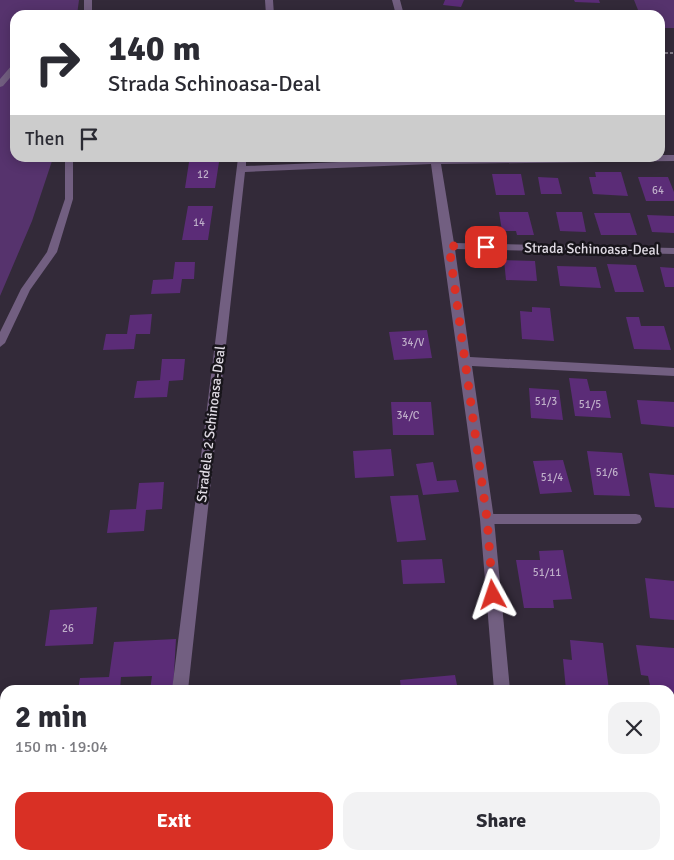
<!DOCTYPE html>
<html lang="en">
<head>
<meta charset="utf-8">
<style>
  body { margin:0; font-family:Signika,sans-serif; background:#f2f2f3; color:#2b2b33; height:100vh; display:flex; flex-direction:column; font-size:19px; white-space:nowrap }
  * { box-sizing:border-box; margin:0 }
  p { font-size:16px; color:#7c7c81 }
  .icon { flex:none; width:28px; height:28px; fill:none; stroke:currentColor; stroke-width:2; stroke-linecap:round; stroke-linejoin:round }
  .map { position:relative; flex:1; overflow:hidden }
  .panel { position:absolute; left:0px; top:685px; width:675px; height:175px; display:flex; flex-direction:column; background:#fff; border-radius:15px 15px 0 0; box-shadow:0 2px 12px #0003 }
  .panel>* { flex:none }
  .banner { position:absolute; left:10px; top:10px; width:655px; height:152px; border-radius:15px; box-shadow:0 2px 12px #0003; background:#fff; color:#2b2b33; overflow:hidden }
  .pin { position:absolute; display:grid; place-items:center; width:42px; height:42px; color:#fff; margin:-21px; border-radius:10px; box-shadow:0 2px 8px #0006 }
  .me { position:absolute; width:55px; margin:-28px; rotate:355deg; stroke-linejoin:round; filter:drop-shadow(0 0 4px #0008) }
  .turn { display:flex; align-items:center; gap:18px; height:105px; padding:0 15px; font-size:22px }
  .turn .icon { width:65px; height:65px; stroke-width:2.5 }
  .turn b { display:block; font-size:35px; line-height:42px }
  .then { display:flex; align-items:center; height:48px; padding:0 15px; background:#0003; gap:10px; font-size:19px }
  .round { display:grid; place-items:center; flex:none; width:52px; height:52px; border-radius:15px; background:#f2f2f3 }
  .summary { display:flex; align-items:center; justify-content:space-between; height:85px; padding:0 15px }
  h1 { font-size:30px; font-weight:700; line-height:38px }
  .button { display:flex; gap:10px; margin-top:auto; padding:10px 15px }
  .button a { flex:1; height:58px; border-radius:15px; background:#d93025; color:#fff; font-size:20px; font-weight:700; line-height:58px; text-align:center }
  .button a+a { background:#f2f2f3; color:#2b2b33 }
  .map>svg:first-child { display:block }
</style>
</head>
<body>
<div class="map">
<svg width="674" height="860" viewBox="0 0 674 860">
  <rect width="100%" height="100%" fill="#332a39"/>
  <path fill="#56336d" d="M0 0H79L77 15H15V158H53L32 221 0 296Z
    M634 0H674V28H660V15H640Z"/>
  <path fill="#5b2c77" d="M445 0H464L461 7 443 5Z
    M574 0H599L600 3 575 2Z
    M578 10 600 11 601 15H579Z
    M189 162H219L215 188H185Z
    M595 172H621L628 196 593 194 589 177H596Z
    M492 174H521L525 195H496Z
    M538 177 558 178 562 194H541Z
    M638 177H668L674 192V201H646Z
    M188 206H213L208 240H182Z
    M499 212H528L534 235H517L516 231H502Z
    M556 212H582L586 232 560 231Z
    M594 213H630L637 235H601Z
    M647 215 674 216V233L652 232Z
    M504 260 535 261 537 281 506 280Z
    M175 262H195L194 279H182L180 293 151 294 153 280 173 279Z
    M607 264 636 265 644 292H615Z
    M557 266 596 267 601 288 560 286Z
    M660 267 674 268V287H665Z
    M532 307 550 308 554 341 522 339 520 311 532 312Z
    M152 314 150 334H136L134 349 103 350 106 334H127L130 315Z
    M626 317H639L641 326H664L671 350 634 349Z
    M427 330 432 358 394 360 389 332Z
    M162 359H185L183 380 169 381 167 397 134 398 137 381 160 380Z
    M569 378 587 379 590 391H606L611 418 575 416Z
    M529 388 559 390 563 420 531 418Z
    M637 400 674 402V427L641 424Z
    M391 402H431L434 435H393Z
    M391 449 394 476 355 478 353 451Z
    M587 451 622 453 630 496 594 495Z
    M563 460 572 492 540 494 533 461Z
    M433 462 437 481 456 480 459 492 423 495 416 464Z
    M649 473 674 475V508L655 507Z
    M164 482 162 509 146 510 144 531 107 533 110 510 136 509 139 483Z
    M418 495 426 540 397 542 390 496Z
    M563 550 572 599 553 600 554 608H524L516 560H540L539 551Z
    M442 559 445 583 403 584 401 560Z
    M645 578 674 581V620L650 618Z
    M97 607 93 644 45 646 50 610Z
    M176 639 173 690H150L152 676 121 677 120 690H78L80 678 109 677 114 642Z
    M570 640 603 643 609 690H566L563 659 572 660Z
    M636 645 674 648V693H670V690H651L648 676 641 675Z
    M455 675 458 690H401L400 680Z
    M5 811V847H0V812Z"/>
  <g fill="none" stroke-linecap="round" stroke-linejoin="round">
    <path stroke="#817a86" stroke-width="2" stroke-dasharray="3 2" stroke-linecap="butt" d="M660 53H674"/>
    <path fill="#725f81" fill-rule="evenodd" d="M65 158H73V199L57 252 30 290 5 343 0 347V332L21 289 47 252 65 199Z
      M487 514H636L640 515 642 519 640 523 636 524H487L483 523 481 519 483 515Z"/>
    <path fill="#725f81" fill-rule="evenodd" d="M84 0H92V15H84Z
      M265 0H273L274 15H266Z
      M392 0H400L404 15H396Z
      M12 65H15V72L3 86 0 87V79Z
      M660 155H674V161L441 164 454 243 674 248V254L455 249 470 357 674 368V376L472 366 494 519 510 690H494L480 519 431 164 245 172 188 690H172L238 158H246V166L431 158H660Z
      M670 737 674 738V754L670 753Z
      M152 855H170L169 860H151Z
      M507 855H525V860H507Z"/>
  </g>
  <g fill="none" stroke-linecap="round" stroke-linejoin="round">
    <path stroke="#d93025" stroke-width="9" stroke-dasharray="0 16.2" d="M486 247 449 246 487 519 493 595"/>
  </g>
  <g text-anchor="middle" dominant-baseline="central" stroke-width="5" stroke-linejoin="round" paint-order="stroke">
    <g font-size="11" fill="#bfafc9">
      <text x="203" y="174">12</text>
      <text x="658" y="190">64</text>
      <text x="199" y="222">14</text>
      <text x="413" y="342">34/V</text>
      <text x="546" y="401">51/3</text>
      <text x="590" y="404">51/5</text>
      <text x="408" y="415">34/C</text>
      <text x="607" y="472">51/6</text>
      <text x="552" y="477">51/4</text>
      <text x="547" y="572">51/11</text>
      <text x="68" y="628">26</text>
    </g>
    <g font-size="14" fill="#e0dbe4" stroke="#18151b">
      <text transform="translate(592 249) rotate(1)">Strada Schinoasa-Deal</text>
      <text transform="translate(211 424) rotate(-83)">Stradela 2 Schinoasa-Deal</text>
    </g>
  </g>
</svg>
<div class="pin" style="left:486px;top:247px;background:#d93025"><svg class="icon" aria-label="arrive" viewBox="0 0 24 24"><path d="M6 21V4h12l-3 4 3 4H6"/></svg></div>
<svg class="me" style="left:493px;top:595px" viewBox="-20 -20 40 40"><path d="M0-17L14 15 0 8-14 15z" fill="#d93025" stroke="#fff" stroke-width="4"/></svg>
<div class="banner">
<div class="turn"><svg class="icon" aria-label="right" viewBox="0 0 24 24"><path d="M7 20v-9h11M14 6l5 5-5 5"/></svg><div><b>140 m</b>Strada Schinoasa-Deal</div></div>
<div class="then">Then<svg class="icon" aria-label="arrive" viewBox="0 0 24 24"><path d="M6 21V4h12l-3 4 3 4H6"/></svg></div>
</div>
<section class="panel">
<div class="summary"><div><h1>2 min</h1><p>150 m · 19:04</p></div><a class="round"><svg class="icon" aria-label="close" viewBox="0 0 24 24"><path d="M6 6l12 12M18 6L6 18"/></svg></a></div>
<div class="button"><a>Exit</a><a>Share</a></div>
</section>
</div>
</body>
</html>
